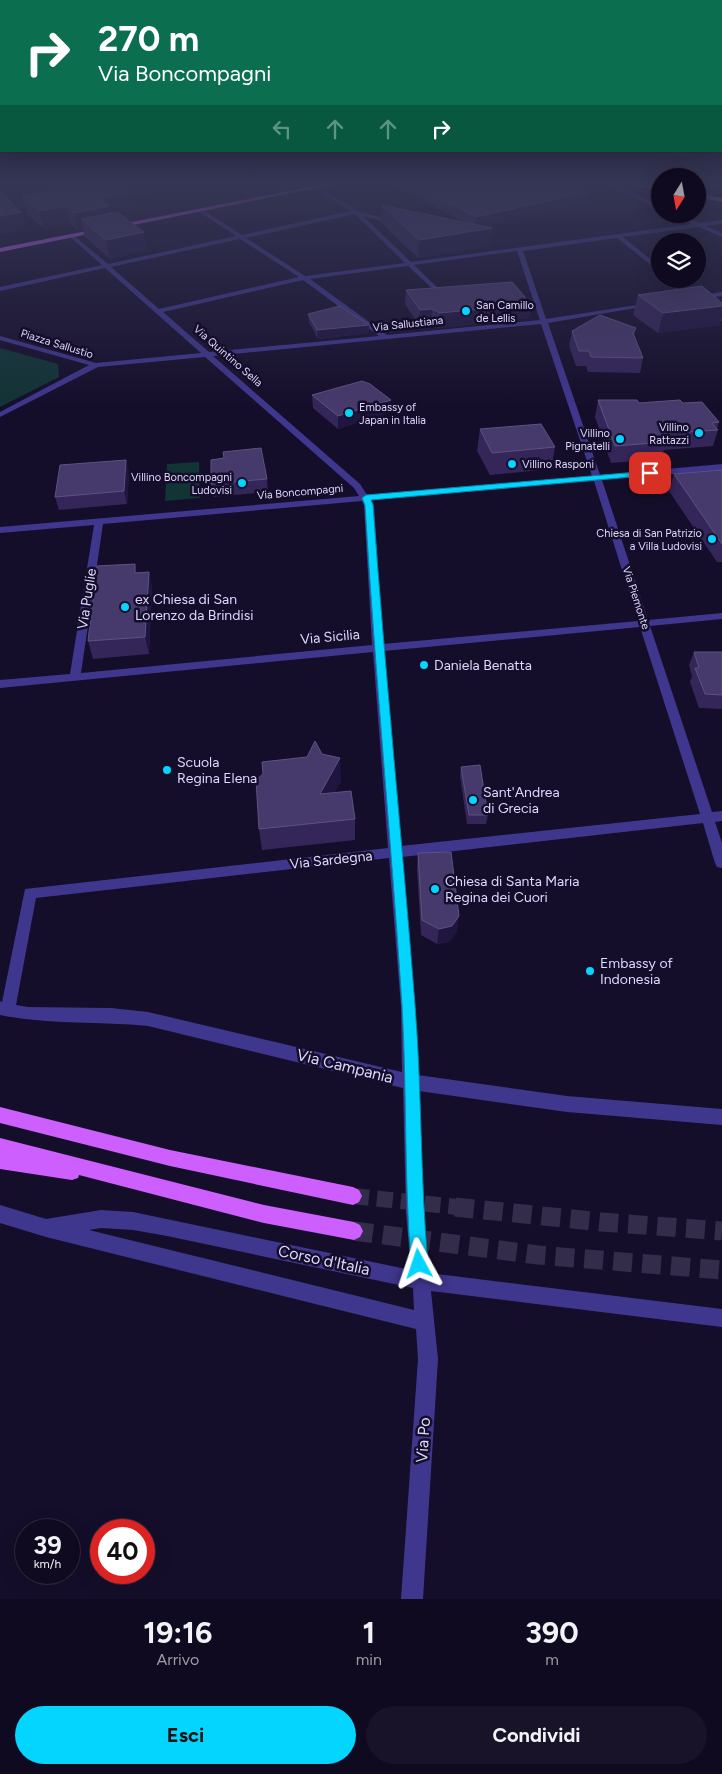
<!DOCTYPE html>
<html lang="it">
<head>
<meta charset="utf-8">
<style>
  body { margin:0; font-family:Figtree,sans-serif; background:#191329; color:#f1f3f6; height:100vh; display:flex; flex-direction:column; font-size:19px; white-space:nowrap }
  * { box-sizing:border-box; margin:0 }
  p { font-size:16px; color:#9c9aa5 }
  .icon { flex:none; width:28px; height:28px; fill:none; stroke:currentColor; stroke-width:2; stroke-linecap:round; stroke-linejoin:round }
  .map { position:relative; height:1599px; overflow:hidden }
  .details { display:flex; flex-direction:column; background:#100a20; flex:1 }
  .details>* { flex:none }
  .banner { position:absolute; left:0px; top:0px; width:722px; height:152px; box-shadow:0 5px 20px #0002,0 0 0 1px #302b3e; background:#0b6e4f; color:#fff; overflow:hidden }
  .needle { width:32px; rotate:191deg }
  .fabs { position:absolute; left:651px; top:168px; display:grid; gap:10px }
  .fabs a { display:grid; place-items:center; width:55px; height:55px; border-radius:50%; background:#100a20; box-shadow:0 5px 20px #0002,0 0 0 1px #302b3e; font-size:25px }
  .speed { position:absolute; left:15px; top:1519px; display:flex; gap:10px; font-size:25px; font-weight:700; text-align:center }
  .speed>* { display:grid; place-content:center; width:65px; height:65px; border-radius:50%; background:#100a20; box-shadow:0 5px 20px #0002,0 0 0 1px #302b3e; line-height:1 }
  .speed small { font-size:12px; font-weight:400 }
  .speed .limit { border:8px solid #d22; background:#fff; color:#111 }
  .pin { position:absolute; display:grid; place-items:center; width:42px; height:42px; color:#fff; margin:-21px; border-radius:10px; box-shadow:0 2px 8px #0006 }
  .me { position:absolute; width:55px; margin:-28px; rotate:355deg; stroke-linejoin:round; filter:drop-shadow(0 0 4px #0008) }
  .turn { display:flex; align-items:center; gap:18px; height:105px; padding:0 15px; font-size:22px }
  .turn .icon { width:65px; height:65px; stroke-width:2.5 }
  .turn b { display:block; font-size:35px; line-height:42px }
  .lanes { display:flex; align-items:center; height:48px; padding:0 15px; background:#0003; justify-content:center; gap:25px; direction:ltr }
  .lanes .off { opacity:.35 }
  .eta { display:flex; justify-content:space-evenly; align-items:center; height:85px; text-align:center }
  .eta b { font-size:30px; font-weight:700; line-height:35px }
  .cta { display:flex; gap:10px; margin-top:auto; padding:10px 15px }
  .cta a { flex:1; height:58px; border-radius:30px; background:#04d5ff; color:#111; font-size:20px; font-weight:700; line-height:58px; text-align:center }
  .cta a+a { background:#191329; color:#f1f3f6 }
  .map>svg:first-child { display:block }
</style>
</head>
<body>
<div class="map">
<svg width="722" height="1599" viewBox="0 0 722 1599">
  <rect width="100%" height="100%" fill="#150e2a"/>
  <path fill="#113435" d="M0 348 58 364 59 377 0 407Z
    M199 462 200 498 165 501 167 464Z"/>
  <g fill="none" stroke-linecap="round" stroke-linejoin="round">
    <path stroke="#332c4a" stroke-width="16" stroke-dasharray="16 8" stroke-linecap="butt" d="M353 1196 467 1208"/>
    <path stroke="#332c4a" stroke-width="19" stroke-dasharray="19 10" stroke-linecap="butt" d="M455 1207 602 1222 722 1231
      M354 1231 538 1255 722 1270"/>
    <path fill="#3f368d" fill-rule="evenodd" d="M289 184H295L282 195H278V193Z
      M306 184H313L360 212 400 222 398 225 363 216 411 262 692 224 671 214H678L700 223 722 220V224L706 226 722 233V237L699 227 623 237 660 267V272L617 238 523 251 546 319 650 303 653 305 548 323 600 475 722 464V470L602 480 648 620 722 613V619L650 626 712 812 722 811V821L715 822 722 843V868L717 867 715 863 703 823 402 857 415 1007 418 1075 567 1096 722 1109V1125L567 1112 419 1091 424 1213 429 1273 722 1309V1327L431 1291 438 1359 423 1599H401L418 1359 416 1329 46 1237 0 1223V1205L46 1219 101 1210 133 1212 411 1270 406 1213 403 1088 148 1026C99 1021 48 1025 0 1015V1001L2 1002 25 889 388 848 373 652 0 688V680L70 674 94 525 0 533V527L359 496 354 488 205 357 98 367 0 417V412L89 365 0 340V336L96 363 201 353 105 268 0 291V287L102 265 69 236 71 233 108 264 236 236 198 211 200 208 242 235 351 211ZM355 214 405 263 305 276 246 238ZM240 239 299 277 159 309 111 267ZM517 251 540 320 387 335 310 279 408 266 446 301 448 300V298L414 265ZM303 280 379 336 209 352 163 312ZM541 324 592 476 367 495 360 484 213 356ZM594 481 638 621 383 644 374 505 371 500ZM362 501 364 505 372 645 81 673 103 524ZM640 627 700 814 401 846 384 651ZM389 858 401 1007 402 1072 148 1012 111 1008 28 1007 16 1005 36 898ZM101 1228 133 1230 167 1236 413 1288 414 1310 89 1230Z
      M607 184H614L660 206V210Z
      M669 279H676L697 296 722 292V296L701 299 722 316V321Z"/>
    <path fill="#ce5fff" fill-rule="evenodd" d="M325 184H336L0 252V248Z
      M634 184 660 186V190L637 186Z
      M698 193 722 198V202L698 197Z
      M0 1107 170 1150 353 1187 359 1190 362 1196 359 1202 353 1205 170 1166 0 1123Z
      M0 1138 264 1205 354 1222 360 1225 363 1231 360 1237 354 1240 264 1223 79 1175 78 1178 72 1180 0 1169Z"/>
  </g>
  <path fill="#342659" d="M48 184H196L128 197 131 210 118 212 144 232 147 250 110 259 85 237 83 230 78 231 70 224 44 229 27 214 22 196 56 190Z
    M234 184H260L241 188Z
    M392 184H584L583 190 587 192 586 203 482 226 492 228 490 246 418 258 381 223V205L466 223Z
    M406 290 531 304 529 318 439 328 431 324 419 325 405 304Z
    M638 295 720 325 658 333 633 315Z
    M308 314 369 333 318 339 309 322Z
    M636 328 634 336 643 358 640 373 588 372 586 366H576L569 346 572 331Z
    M312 395 391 400V412L338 429 313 408Z
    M598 400 639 403H683L719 422 717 428 718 430 713 446 664 450 661 459 611 463 595 417Z
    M480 429 555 447 551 469 490 475 477 451Z
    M126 460 129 473 127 504 59 510 55 497Z
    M722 470V562H717L669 491 674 474Z
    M267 479 268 492 213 497 211 484Z
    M149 572 152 589 149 654 93 659 88 641 137 573Z
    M694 652H722V709L699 708 690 682 692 676 689 665Z
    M322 754 341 781 334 793 355 819V840L262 850 259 829 307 757Z
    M461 767 488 815 486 824H467L460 776Z
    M418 853 457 932 449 942 437 944 421 935 417 869Z"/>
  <path fill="#20153f" d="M113 184H196L128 197 131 210 81 219 83 230 78 231 74 213 101 200Z
    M240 184H260L241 188Z
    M569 184H584L583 193Z
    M587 192 586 203 475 228 476 217Z
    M66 206 70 224 44 229 39 211Z
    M21 212 26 230 0 235V216Z
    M492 228 490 246 418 258 419 240Z
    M144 232 147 250 110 259 106 240Z
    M531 304 529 318 439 328 440 313Z
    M722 306V317L720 325 658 333 663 313Z
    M432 309 431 324 419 325 420 310Z
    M369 325V333L318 339 317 330Z
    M391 400V412L338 429V416Z
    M126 460 129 473 127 504 124 491Z
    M135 564 139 581 135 573Z
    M149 572 152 589 149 654 145 637Z
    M340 758 341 781 322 816 320 794Z
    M459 916 457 932 449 942 437 944 439 929Z"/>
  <path fill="#46396b" stroke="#5e5282" d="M65 184H116L128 192 104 197V199L101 200 110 206 74 213 66 206 39 211 22 196 70 188Z
    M413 184H577L571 185 587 192 476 217Z
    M0 191 21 212 0 216Z
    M381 205 492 228 419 240Z
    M117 212 144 232 106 240 81 219Z
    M512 282 531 304 440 313 432 309 420 310 406 290Z
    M702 286 722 303V306L663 313 638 295Z
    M340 306 369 325 317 330 308 314Z
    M600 315 636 328 633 333 643 358 591 357 589 351H579L572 331Z
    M362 381 370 384 391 400 338 416 312 395Z
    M598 400H637L639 403 680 400 683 403 702 402 719 422 712 423 718 430 661 434 666 442 615 446Z
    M541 424 555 447 492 453 480 429Z
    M261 448 267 479 211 484V460L224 458 223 452Z
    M126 460 124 491 55 497 60 465Z
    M722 470V544L674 474Z
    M135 564V573L149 572 145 637 88 641 97 566Z
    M694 652H722V695L705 694 695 668H699Z
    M315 741 322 754 340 758 320 794 351 791 355 819 259 829 256 780 263 774 262 762 307 757Z
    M480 765 488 815H469L461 767Z
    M451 852 459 916 452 926 439 929 422 920 418 853Z"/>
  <linearGradient id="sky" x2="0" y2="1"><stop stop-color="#0c0817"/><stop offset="0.45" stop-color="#353655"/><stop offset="1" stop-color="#353655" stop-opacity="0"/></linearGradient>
  <rect width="722" height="408" fill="url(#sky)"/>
  <path fill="#04d5ff" stroke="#038aa6" d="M650 471 653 472V475L371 500 373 505C385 672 402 838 415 1005 422 1091 420 1178 428 1264L425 1270 419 1272 414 1270 411 1264C404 1178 407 1091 402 1005 391 838 375 672 365 505L362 498 366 495Z"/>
  <g fill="#04d5ff" stroke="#150e2a" stroke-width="2">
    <circle cx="466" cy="311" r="5"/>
    <circle cx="349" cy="413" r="5"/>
    <circle cx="699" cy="433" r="5"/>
    <circle cx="620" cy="439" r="5"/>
    <circle cx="512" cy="464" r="5"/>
    <circle cx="242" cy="483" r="5"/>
    <circle cx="712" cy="539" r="5"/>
    <circle cx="125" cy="607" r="5"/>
    <circle cx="424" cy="665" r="5"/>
    <circle cx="167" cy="770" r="5"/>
    <circle cx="473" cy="800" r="5"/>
    <circle cx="435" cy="889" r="5"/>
    <circle cx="590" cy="971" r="5"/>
  </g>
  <g text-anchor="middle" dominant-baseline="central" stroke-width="5" stroke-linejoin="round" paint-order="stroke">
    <g font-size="11" fill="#dfd8ff" stroke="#150e2a" text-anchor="end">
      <text x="476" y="305" text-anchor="start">San Camillo<tspan x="476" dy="13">de Lellis</tspan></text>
      <text x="359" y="407" text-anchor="start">Embassy of<tspan x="359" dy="13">Japan in Italia</tspan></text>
      <text x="689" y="427">Villino<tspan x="689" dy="13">Rattazzi</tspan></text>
      <text x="610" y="433">Villino<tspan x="610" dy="13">Pignatelli</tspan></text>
      <text x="522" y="464" text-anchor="start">Villino Rasponi</text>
      <text x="232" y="477">Villino Boncompagni<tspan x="232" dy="13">Ludovisi</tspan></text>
      <text x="702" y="533">Chiesa di San Patrizio<tspan x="702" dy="13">a Villa Ludovisi</tspan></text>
    </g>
    <g font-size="11" fill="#dfd8ff" stroke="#150e2a">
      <text transform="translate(408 324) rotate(-6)">Via Sallustiana</text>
      <text transform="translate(57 344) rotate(17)">Piazza Sallustio</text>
      <text transform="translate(228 356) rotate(41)">Via Quintino Sella</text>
      <text transform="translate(300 492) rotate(-5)">Via Boncompagni</text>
      <text transform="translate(636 598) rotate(72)">Via Piemonte</text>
    </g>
    <g font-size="14" fill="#dfd8ff" stroke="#150e2a">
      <text transform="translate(87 599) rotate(-81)">Via Puglie</text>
      <text transform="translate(330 637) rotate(-5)">Via Sicilia</text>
      <text transform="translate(331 860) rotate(-6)">Via Sardegna</text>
    </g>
    <g font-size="14" fill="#dfd8ff" stroke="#150e2a" text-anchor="start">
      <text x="135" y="599">ex Chiesa di San<tspan x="135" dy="16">Lorenzo da Brindisi</tspan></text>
      <text x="434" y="665">Daniela Benatta</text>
      <text x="177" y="762">Scuola<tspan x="177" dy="16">Regina Elena</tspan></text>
      <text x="483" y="792">Sant'Andrea<tspan x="483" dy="16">di Grecia</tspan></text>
      <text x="445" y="881">Chiesa di Santa Maria<tspan x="445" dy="16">Regina dei Cuori</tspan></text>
      <text x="600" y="963">Embassy of<tspan x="600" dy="16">Indonesia</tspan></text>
    </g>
    <g font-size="16" fill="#dfd8ff" stroke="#150e2a">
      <text transform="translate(345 1066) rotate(14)">Via Campania</text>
      <text transform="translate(324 1260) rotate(12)">Corso d'Italia</text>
      <text transform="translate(423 1440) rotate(-86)">Via Po</text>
    </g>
  </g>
</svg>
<div class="fabs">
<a><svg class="needle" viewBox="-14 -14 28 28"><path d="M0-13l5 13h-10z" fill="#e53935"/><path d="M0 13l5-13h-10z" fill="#9c9aa5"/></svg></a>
<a><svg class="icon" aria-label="layers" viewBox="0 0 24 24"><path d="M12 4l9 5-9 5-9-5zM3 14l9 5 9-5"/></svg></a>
</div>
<div class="speed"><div>39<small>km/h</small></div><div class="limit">40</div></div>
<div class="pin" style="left:650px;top:473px;background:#d93025"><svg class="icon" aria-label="arrive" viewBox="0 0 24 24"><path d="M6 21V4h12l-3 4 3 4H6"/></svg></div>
<svg class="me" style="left:419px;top:1264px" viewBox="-20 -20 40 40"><path d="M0-17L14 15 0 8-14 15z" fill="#04d5ff" stroke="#fff" stroke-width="4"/></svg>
<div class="banner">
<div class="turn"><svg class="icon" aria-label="right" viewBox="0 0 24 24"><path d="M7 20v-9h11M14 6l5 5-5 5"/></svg><div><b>270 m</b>Via Boncompagni</div></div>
<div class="lanes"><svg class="icon off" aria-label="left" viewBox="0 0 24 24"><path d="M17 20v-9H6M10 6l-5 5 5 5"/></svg><svg class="icon off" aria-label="ahead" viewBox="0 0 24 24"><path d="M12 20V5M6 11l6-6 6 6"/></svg><svg class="icon off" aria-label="ahead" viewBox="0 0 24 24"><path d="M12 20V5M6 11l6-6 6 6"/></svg><svg class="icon" aria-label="right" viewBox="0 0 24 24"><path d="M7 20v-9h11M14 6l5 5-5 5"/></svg></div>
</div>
</div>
<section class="details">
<div class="eta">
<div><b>19:16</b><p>Arrivo</p></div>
<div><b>1</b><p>min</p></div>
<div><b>390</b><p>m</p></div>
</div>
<div class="cta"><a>Esci</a><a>Condividi</a></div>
</section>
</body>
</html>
